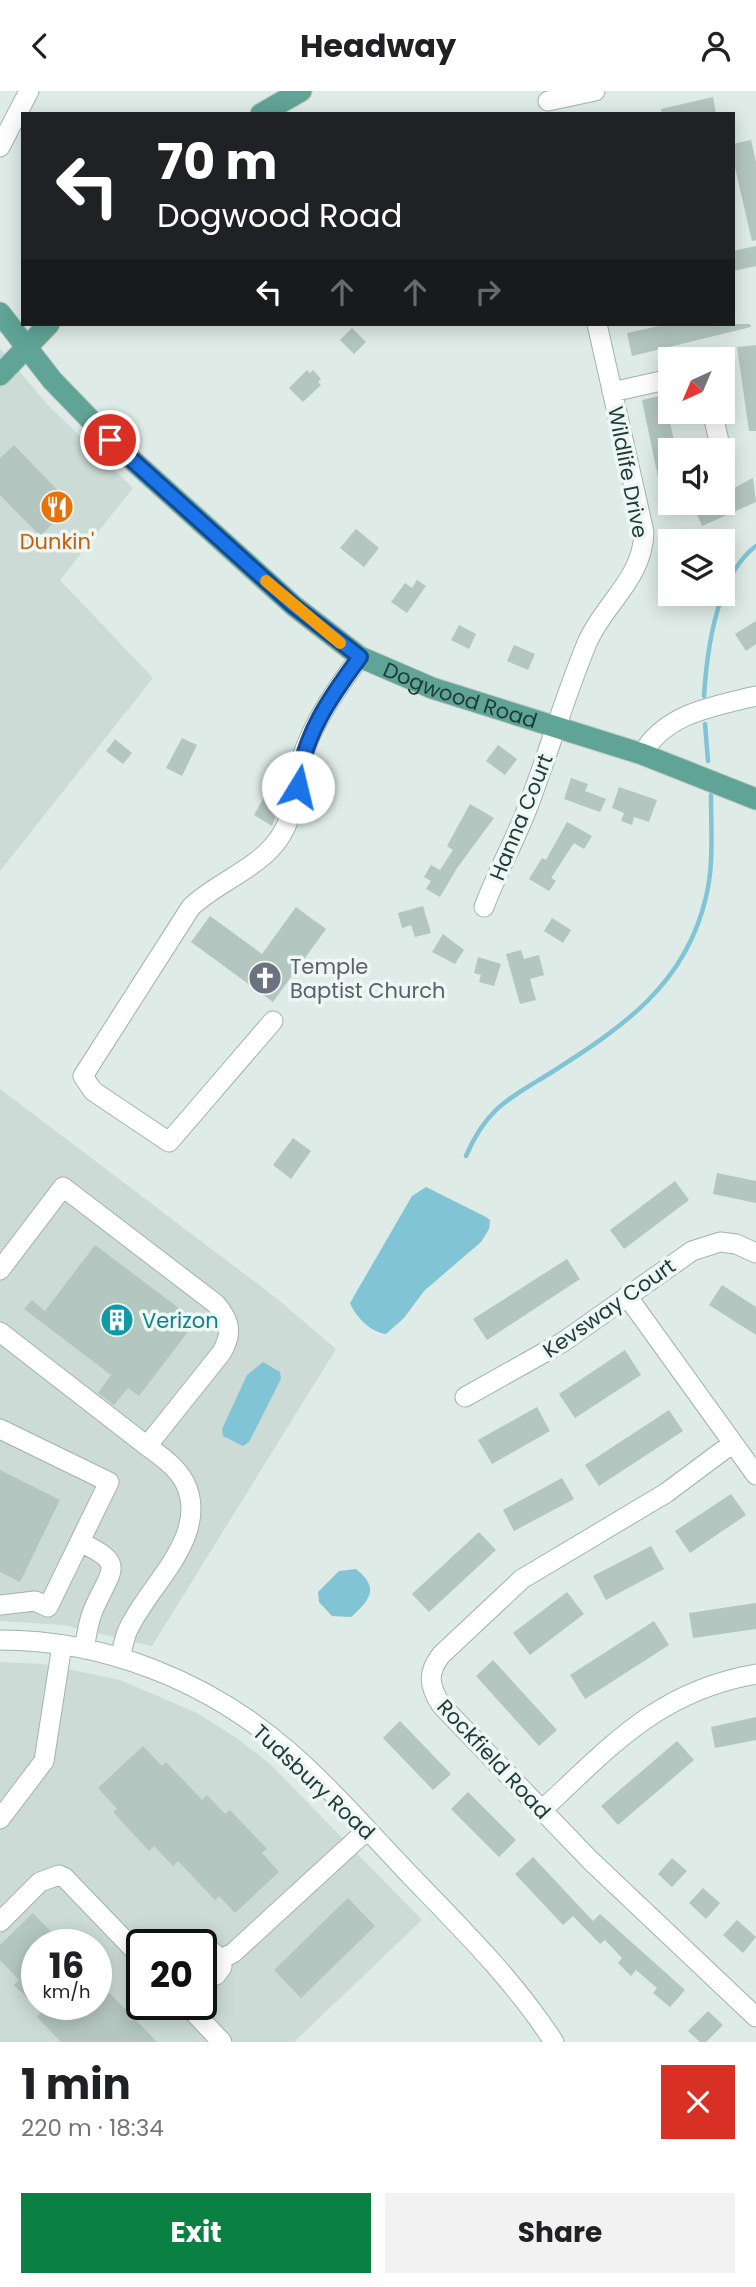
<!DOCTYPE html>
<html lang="en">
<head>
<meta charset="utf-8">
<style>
  body { margin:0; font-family:Poppins,sans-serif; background:#f2f2f2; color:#202124; height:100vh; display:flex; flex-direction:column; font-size:26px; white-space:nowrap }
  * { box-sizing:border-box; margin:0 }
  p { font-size:23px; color:#757577 }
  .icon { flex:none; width:38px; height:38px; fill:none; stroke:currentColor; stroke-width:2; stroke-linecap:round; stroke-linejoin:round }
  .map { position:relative; height:1951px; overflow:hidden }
  .side { display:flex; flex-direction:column; background:#fff; flex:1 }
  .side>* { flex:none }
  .guide { position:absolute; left:21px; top:21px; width:714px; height:214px; border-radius:0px; box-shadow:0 4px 18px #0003; background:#202124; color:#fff; overflow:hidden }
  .needle { width:46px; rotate:224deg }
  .buttons { position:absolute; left:658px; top:256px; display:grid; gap:14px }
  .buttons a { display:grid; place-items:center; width:77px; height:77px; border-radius:0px; background:#fff; box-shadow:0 4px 18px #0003; font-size:35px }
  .speed { position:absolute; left:21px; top:1838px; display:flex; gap:14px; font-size:35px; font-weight:700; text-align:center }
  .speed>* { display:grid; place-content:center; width:91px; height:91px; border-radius:50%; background:#fff; box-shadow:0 4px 18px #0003; line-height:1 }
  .speed small { font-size:18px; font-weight:400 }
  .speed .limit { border:4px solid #111; border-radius:10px; background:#fff; color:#111 }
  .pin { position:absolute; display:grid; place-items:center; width:60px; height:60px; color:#fff; margin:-30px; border:4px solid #fff; border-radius:50%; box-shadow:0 2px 7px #0007 }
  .me { position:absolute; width:77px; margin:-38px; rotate:9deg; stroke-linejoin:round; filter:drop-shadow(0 0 5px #0008) }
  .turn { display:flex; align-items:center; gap:24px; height:147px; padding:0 21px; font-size:32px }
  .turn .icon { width:91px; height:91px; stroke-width:2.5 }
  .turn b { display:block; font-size:49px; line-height:60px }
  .lanes { display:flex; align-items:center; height:66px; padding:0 21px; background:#0003; justify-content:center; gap:35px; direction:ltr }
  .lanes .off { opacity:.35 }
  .round { display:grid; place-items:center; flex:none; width:74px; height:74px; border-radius:0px; background:#f2f2f2 }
  .head { display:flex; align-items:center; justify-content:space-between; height:119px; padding:0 21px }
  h1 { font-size:42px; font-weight:700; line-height:52px }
  .action { display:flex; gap:14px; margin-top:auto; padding:14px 21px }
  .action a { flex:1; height:80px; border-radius:0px; background:#0b8043; color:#fff; font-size:28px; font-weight:700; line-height:80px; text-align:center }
  .action a+a { background:#f2f2f2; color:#202124 }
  header { display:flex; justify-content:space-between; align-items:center; height:91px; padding:0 21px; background:#fff; font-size:32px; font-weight:700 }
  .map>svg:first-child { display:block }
</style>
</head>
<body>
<header><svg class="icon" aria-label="back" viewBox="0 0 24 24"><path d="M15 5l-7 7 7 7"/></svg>Headway<svg class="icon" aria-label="person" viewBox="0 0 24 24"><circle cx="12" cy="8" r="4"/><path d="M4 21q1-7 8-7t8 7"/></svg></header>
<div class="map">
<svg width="756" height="1951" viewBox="0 0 756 1951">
  <rect width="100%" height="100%" fill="#deebe6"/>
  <path fill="#ccdbd5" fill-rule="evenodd" d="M0 257 47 313 133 397 60 489 153 587 0 780Z
    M0 998 275 1206 336 1258 152 1555 63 1534 0 1530Z
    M0 1571 43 1573 120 1589 197 1622 238 1648 271 1674 422 1829 294 1951H0ZM37 1853H96V1913H37ZM142 1853H201V1913H142Z"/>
  <path fill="#81c4d5" d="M426 1096 486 1126 490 1129 489 1138 481 1151 424 1200 404 1227 386 1243C370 1241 356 1226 350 1212L412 1105Z
    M263 1271 280 1281 281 1288 249 1351 243 1355 223 1345 222 1338 247 1284Z
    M356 1478C380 1497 370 1509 351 1526L332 1525 319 1511 318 1501 339 1480Z"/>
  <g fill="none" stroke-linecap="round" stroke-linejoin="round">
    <path stroke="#81c4d5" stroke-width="4.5" d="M704 605C707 558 716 485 756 455
      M705 633 708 670
      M466 1065C487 1016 509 1008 552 981 623 936 686 893 706 806 714 774 711 737 711 704"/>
  </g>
  <path fill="#b3c6bf" d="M713 6 716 23H661V18Z
    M751 49 756 71V149L752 150 733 68V53Z
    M756 155V175L733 180V160Z
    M668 233H750L751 236 632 265 627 242Z
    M352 237 366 251 354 263 340 249Z
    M756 254V340H749L737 256Z
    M307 279 310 282 313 279 321 288 318 291 321 294 303 311 289 297Z
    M664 304 676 359H670V420H665L642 309Z
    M14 354 72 414 40 445 0 404V367Z
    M753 387 756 411 702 435 693 414 723 411V403Z
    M356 438 379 457 364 476 340 457Z
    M417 489 426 495 407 522 391 511 405 492 412 497Z
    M756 530V553L746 560 735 543Z
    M459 534 476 543 469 558 451 549Z
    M514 554 535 563 528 579 507 570Z
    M182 647 197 654 182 685 166 677Z
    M115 648 132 662 123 673 106 660Z
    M498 654 517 668 505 684 486 670Z
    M571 687 588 693 585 700 606 708 600 721 564 708Z
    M619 696 657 709 649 731 634 726 632 734 621 730 624 722 612 717Z
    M264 706 280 714 272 735 254 724Z
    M470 713 494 727 457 777 440 806 426 798 431 790 424 786 431 774 440 779 453 759 447 755Z
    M567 731 592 745 584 758 574 752 551 787 556 790 549 800 529 788 542 767 546 769Z
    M423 815 431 842 415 846 411 834 402 837 398 822Z
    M296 816 326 838 273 911 191 851 210 825 262 863Z
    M552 827 571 839 563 852 544 840Z
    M443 843 464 859 455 873 432 861Z
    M521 859 524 868 539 864 544 884 530 888 536 909 520 913 506 863Z
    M478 866 501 873 494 895 479 891 481 884 474 882Z
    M293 1047 311 1060 291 1088 273 1074Z
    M717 1082 756 1090V1112L713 1103Z
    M675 1090 689 1109 624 1158 610 1139Z
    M95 1154 196 1230 139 1305 128 1297 114 1314 98 1302 111 1284 24 1218 32 1209 45 1220Z
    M567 1168 580 1188 487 1249 473 1228Z
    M722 1194 756 1216V1244L709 1214Z
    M625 1259 641 1284 575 1327 559 1303Z
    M537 1316 550 1340 492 1373 478 1349Z
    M669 1319 683 1340 599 1395 585 1374Z
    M0 1379 60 1409 20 1491 0 1481Z
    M562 1387 574 1408 514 1440 503 1419Z
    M731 1403 746 1424 690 1462 675 1440Z
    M479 1441 496 1459 429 1521 412 1503Z
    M651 1455 664 1478 606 1509 593 1485Z
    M567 1501 584 1523 530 1564 513 1542Z
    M756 1512V1538L693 1547 689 1522Z
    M654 1530 669 1554 585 1608 570 1584Z
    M493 1569 557 1639 539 1655 476 1585Z
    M756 1626V1649L715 1657 711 1636Z
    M400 1630 451 1683 433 1699 383 1647Z
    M677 1650 694 1669 618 1734 601 1715Z
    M143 1655 162 1675 166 1671 202 1709 207 1704 225 1723 230 1719 267 1758 262 1762 279 1781 235 1822 219 1805 215 1809 178 1770 173 1775 154 1755 149 1760 113 1721 117 1718 98 1697Z
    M468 1701 516 1749 499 1766 451 1718Z
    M533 1766 593 1830 600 1823 685 1899 670 1916 653 1902 657 1897 636 1879 631 1885 618 1872 622 1867 605 1849 600 1853 573 1825 563 1834 515 1783Z
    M672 1767 687 1780 672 1796 658 1783Z
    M703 1797 720 1812 706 1828 689 1812Z
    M348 1807 375 1835 301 1907 274 1879Z
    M33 1822 63 1853H37V1913H96V1888L157 1951H61L37 1926 41 1921 14 1894 19 1889 0 1869V1854Z
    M737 1829 756 1846 743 1862 723 1844Z
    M708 1920 723 1934 706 1951H700L688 1940Z"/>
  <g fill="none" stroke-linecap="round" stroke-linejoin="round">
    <defs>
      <path id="minor" d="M548 10 595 0
        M0 56 29 0
        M612 301 670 288
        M712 320 721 359
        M642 663C666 622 712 616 756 605
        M484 816C497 781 516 748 529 713 549 660 565 605 587 552 604 512 643 488 644 441L597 233
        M273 930 169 1051 93 1000 83 985 191 816C217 791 260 777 280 746 296 722 293 695 301 669 313 631 337 597 360 566
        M0 1179 63 1096 216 1213C230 1230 233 1241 222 1261L147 1355C161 1365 177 1376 185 1392 211 1446 146 1496 127 1541 124 1549 122 1559 120 1567
        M627 1205 756 1384
        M0 1241 147 1355
        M465 1306 563 1251 692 1160 720 1151 736 1153 756 1162
        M0 1338 109 1391 48 1516 35 1510 0 1514
        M733 1352 666 1402 522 1488 441 1564C427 1582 429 1595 441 1614L590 1769 756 1926
        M80 1451C126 1473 112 1477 95 1515 88 1528 87 1544 84 1558
        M0 1549C105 1549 207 1590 286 1658 330 1696 369 1741 409 1783 460 1836 514 1889 554 1951
        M542 1719C611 1655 658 1600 756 1583
        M0 1728 44 1670 62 1554
        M0 1831 40 1791 59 1784 65 1787 142 1867
        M201 1864 211 1860 221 1868
        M221 1868 233 1862 366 1740
        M201 1882 216 1884 222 1876 221 1868
        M186 1913 222 1951"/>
      <g id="major">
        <path d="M261 23 301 0"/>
        <path id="s1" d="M0 222 52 289 110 349 294 515 360 566 432 597 642 663 756 708"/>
        <path d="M0 284 49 233"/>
      </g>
    </defs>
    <use href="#minor" stroke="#a1b3ad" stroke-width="21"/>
    <use href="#major" stroke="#c0c8c6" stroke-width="23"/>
    <use href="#minor" stroke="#fff" stroke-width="19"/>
    <use href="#major" stroke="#5fa496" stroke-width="21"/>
  </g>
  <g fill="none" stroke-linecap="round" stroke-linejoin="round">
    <defs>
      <path id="route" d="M110 349 294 515 360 566C331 605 302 646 298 696"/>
    </defs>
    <use href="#route" stroke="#114b97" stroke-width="18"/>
    <use href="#route" stroke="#1a73e8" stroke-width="12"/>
    <path stroke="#f59e0b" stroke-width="12" d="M266 490 340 552"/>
  </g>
  <defs>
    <symbol id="restaurant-disc" viewBox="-11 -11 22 22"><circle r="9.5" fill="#e8710a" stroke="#eef7f3"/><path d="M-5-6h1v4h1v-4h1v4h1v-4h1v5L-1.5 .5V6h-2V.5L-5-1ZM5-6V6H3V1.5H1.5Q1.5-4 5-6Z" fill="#fff"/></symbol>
    <symbol id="church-disc" viewBox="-11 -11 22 22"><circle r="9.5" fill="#6b7280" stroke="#eef7f3"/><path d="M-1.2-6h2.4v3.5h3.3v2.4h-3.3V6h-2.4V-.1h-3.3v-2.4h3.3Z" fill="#fff"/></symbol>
    <symbol id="building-disc" viewBox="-11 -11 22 22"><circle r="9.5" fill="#0f9aa8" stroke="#eef7f3"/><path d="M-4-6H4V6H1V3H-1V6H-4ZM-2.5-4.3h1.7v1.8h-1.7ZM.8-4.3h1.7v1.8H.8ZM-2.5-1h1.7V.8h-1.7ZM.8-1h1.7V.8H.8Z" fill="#fff"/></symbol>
  </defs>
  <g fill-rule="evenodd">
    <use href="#restaurant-disc" x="38" y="397" width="38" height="38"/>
    <use href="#church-disc" x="246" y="868" width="38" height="38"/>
    <use href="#building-disc" x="98" y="1210" width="38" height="38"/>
  </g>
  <g text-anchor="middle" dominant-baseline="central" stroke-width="7" stroke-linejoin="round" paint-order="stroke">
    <g font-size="21" fill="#1e3c35" stroke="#eef7f3">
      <text transform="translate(628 381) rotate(79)">Wildlife Drive</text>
      <text stroke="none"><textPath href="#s1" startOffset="607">Dogwood Road</textPath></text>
      <text transform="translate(521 726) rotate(-68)">Hanna Court</text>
      <text transform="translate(609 1217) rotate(-35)">Kevsway Court</text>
      <text transform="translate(494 1668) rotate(47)">Rockfield Road</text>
      <text transform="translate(314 1691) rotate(43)">Tudsbury Road</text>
    </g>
    <g font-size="21" fill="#c56008" stroke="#eef7f3">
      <text x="57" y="450">Dunkin'</text>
    </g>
    <g font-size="21" fill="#5b616d" stroke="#eef7f3" text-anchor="start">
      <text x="290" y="875">Temple<tspan x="290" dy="24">Baptist Church</tspan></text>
    </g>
    <g font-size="21" fill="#0d838f" stroke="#eef7f3" text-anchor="start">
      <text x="142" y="1229">Verizon</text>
    </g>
  </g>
</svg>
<div class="buttons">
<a><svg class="needle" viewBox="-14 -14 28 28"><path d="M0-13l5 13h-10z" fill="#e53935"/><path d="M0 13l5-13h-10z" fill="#757577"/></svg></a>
<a><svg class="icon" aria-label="sound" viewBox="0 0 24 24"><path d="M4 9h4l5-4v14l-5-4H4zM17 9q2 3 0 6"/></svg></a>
<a><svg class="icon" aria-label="layers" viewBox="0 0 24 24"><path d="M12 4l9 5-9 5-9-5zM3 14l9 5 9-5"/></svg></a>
</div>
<div class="speed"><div>16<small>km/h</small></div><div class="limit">20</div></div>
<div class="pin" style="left:110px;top:349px;background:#d93025"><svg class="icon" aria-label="arrive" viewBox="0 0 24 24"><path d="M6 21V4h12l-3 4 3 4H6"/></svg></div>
<svg class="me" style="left:298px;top:696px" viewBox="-20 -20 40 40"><circle r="19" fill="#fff"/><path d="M0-13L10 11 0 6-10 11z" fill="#1a73e8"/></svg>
<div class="guide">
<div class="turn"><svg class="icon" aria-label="left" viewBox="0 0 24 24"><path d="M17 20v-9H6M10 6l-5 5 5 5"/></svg><div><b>70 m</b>Dogwood Road</div></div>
<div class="lanes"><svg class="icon" aria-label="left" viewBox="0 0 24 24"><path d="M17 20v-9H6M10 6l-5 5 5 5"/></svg><svg class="icon off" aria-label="ahead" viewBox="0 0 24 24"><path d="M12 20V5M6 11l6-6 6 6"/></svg><svg class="icon off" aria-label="ahead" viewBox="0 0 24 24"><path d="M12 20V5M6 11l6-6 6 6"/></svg><svg class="icon off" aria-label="right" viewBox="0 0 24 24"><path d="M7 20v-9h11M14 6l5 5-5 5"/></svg></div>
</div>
</div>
<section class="side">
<div class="head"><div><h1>1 min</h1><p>220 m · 18:34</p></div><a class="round" style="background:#d93025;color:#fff"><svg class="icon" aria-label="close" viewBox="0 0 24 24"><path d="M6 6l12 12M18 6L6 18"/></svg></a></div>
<div class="action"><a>Exit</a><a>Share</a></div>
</section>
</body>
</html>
